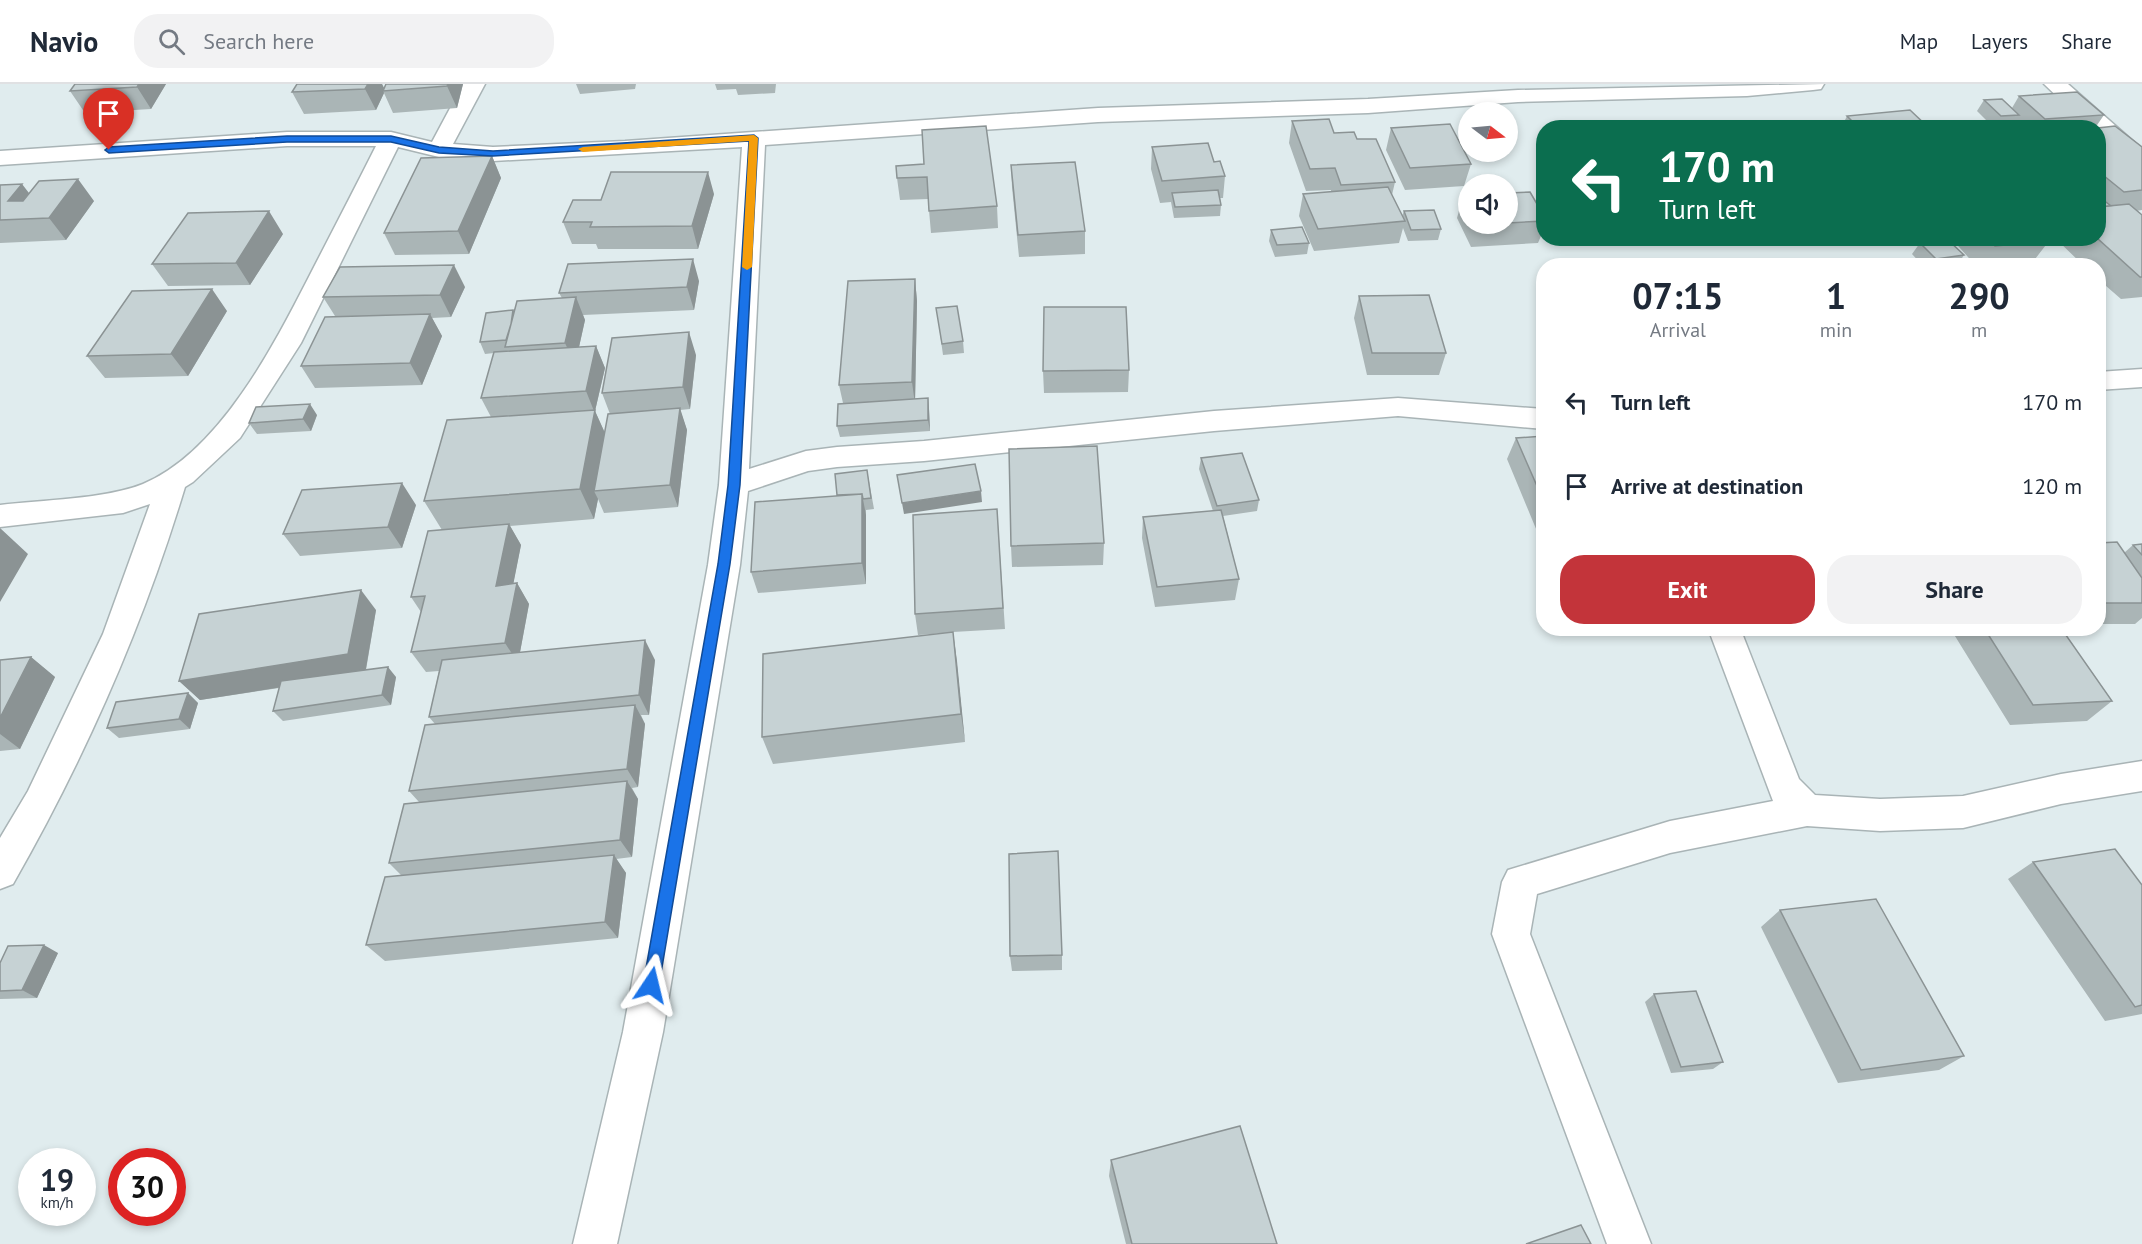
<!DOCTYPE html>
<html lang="en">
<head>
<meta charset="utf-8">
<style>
  body { margin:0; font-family:"PT Sans",sans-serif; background:#f2f2f3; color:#1f2937; height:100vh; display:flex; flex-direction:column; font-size:22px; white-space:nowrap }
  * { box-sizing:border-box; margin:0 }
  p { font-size:20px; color:#747a83 }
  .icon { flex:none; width:33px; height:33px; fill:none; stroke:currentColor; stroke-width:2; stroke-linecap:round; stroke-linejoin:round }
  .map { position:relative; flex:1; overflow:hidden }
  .details { position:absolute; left:1536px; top:174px; width:570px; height:378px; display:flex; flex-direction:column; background:#fff; border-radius:24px; box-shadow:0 3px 9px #0003 }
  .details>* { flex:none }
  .banner { position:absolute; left:1536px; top:36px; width:570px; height:126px; border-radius:24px; box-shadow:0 3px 9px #0003; background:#0b6e4f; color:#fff; overflow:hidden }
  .needle { width:39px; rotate:106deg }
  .controls { position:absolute; left:1458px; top:18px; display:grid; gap:12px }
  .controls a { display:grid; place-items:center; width:60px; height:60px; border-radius:50%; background:#fff; box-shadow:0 3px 9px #0003; font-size:30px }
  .speed { position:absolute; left:18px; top:1064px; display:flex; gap:12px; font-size:30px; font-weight:700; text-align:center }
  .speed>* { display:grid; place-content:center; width:78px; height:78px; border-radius:50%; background:#fff; box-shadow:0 3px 9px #0003; line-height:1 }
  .speed small { font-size:15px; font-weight:400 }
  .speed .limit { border:9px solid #d22; background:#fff; color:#111 }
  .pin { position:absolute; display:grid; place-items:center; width:51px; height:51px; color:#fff; margin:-62px -26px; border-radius:50% 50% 50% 0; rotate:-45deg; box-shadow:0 0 6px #0007 }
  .pin .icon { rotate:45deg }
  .me { position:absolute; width:66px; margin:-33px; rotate:10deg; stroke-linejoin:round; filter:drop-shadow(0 0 4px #0008) }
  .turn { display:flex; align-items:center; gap:21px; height:126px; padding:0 24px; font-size:27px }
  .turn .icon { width:78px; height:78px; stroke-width:2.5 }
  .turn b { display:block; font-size:42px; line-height:51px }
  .eta { display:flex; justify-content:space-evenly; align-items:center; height:102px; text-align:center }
  .eta b { font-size:36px; font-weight:700; line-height:42px }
  .primary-button { display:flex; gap:12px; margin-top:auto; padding:12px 24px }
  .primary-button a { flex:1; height:69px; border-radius:24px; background:#c3343a; color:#fff; font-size:24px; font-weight:700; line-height:69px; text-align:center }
  .primary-button a+a { background:#f2f2f3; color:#1f2937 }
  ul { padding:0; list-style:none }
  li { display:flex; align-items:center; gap:18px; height:84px; padding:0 24px }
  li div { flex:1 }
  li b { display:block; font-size:22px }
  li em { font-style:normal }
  header { display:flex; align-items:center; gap:36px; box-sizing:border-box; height:84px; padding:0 30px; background:#fff; border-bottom:2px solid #e0e1e3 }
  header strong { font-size:28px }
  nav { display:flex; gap:33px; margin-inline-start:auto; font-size:21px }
  .search { width:420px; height:54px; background:#f2f2f3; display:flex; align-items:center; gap:15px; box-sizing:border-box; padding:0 21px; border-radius:24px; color:#747a83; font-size:22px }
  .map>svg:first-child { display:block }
</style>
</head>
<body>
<header>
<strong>Navio</strong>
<div class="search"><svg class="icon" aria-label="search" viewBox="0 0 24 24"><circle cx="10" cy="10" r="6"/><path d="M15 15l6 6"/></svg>Search here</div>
<nav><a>Map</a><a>Layers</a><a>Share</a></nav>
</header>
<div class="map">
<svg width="2142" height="1160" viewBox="0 0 2142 1160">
  <rect width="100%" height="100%" fill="#e0ecee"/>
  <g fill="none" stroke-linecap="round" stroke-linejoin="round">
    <defs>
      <path id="minor" d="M463 0H485L453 60 493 63 625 57 1098 24 1368 15 1518 6 1824 0 1821 5 1813 6 1747 12 1518 18 1368 29 1098 38 765 61 749 385 806 367 837 363 924 357 1214 327 1398 314 1544 325V345L1398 332 1214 347 924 377 837 383 808 387 748 407 740 481 663 948 617 1160H573L623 948 708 481 719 401 742 63 493 77 439 73 398 63 301 259 240 354 193 398 185 403C143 542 85 674 13 800L0 805V754L28 707 103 550 150 420 123 429 0 443V421C41 416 106 415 143 400 222 367 277 255 314 183 335 142 356 102 376 62H287L0 81V67L287 48H391L432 58Z
        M2044 0H2068L2142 65V83C2125 79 2111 63 2098 51V44H2090Z
        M2142 285V303L2098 306V288Z
        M1708 544H1740L1799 695 1815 711 1880 715 1963 712 2061 690 2142 677V707L2061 720 1963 744 1880 747 1807 742 1670 769 1537 810 1530 850 1651 1160H1607L1492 850 1502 798 1508 786 1670 737 1773 717Z"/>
    </defs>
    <use href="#minor" stroke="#a9b4b6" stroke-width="3"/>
    <use href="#minor" fill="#fff" fill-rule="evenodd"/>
  </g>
  <path fill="#aab5b6" d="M166 0 151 25 85 29 70 7Z
    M297 0H382L384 4 386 0H463L457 24 393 29 384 9 376 26 304 30 292 8Z
    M576 0H636L635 5 580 10Z
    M715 0H776L775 9 738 11 736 5 717 6Z
    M2019 12 2104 31 2095 44H2015L2013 41 2011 42 1993 43 1977 27 1984 16 2012 24Z
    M1847 32 1929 44H1841Z
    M1292 37 1357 55 1395 98 1392 111 1402 132 1404 127 1441 145 1438 156 1408 157 1403 144 1399 159 1314 167 1299 132 1303 110 1331 108V106L1306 107 1289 59Z
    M1391 44 1471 80 1464 102 1405 106 1386 66Z
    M2098 44 2142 63V126L2136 127 2142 131V213L2121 215 2098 195V182H2084L2055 154H2098Z
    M1152 63 1214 78 1225 92 1223 114H1220L1221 121 1220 132 1174 134 1171 118 1160 119 1151 85Z
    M492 72 501 94 469 170 395 171 384 149Z
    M924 80 997 122 998 144 931 149 928 115 900 116 897 94Z
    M1011 81 1085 147V170L1019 173 1012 103Z
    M0 101 29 109 94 117 66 156 0 159Z
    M714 110 698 165H598L596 160H572L563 138 601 116Z
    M1463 112H1468V140H1508L1544 132V145L1538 159 1471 163 1457 134Z
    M1271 146 1309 159 1307 170 1275 173 1269 157Z
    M283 150 250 201 168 202 152 180Z
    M1951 154H2047L2049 157 2032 179 2008 182H1976Z
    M1920 159 1964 171 1957 182H1923L1912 170Z
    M915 195 917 217 915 315 928 314 929 325 930 347 840 353 837 342 843 319 839 301Z
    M699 197 694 226 583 231 585 236 579 263 596 262 605 284 595 327 605 349 610 330 602 309 696 271 690 325 680 326 687 346 678 423 604 429 598 415 594 435 510 442 521 461 513 500 517 499 529 520 520 568 655 576 649 631H641L645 640 638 703 632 704 638 715 632 773 616 775 626 789 618 854 385 877 366 861 401 791 389 779 419 718 409 707 435 640 429 633 439 587 426 588 411 568 421 528 411 513 442 446 424 417 491 333 481 314 494 269 485 270 480 258 513 226 514 228 562 214 559 209Z
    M465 203 451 233 432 234 442 252 422 301 315 304 301 282 335 232 323 213Z
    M1359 212 1446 269 1439 291H1367L1354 234Z
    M227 227 188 292 105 294 87 272Z
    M938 235 963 257 964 269 943 271Z
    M1129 286 1128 308 1044 309 1043 287Z
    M317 331 311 347 257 350 249 339Z
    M1544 352V452H1539L1507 375 1516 354Z
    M1201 374 1259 416 1257 427 1223 432 1239 495 1235 516 1155 523 1142 454 1143 433 1213 427 1199 385Z
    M867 386 874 425 866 426V500L758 509 751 488Z
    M416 421 402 464 300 472 283 450Z
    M997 425 1005 545 953 548 965 658 773 680 762 653 947 549 918 551 915 530Z
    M1104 459 1103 481 1012 483 1011 462Z
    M2098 459 2124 469 2133 461 2142 460V534L2135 540H2098Z
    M376 526 366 586 396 593 391 621 283 637 273 627 279 604 200 616 179 597Z
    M1950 544H2061L2112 617 2087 637 2010 641Z
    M31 573 55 593 20 665 0 667V576Z
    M188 609 198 619 190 645 119 654 107 644Z
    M2033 778 2142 801V930L2105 937 2008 795Z
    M1780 826 1964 972 1939 986 1838 999 1761 843Z
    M58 869 37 914 0 915V879Z
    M1062 871V886L1012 887 1010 872Z
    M1654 910 1723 978 1713 985 1671 989 1645 918Z
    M1111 1076 1277 1160H1126L1109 1092Z"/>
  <path fill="#8b9394" d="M139 0H166L151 25 137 3Z
    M368 0H382L385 6 383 7 384 9 376 26 365 5Z
    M448 0H463L457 24 447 2Z
    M492 72 501 94 469 170 458 147Z
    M708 88 714 110 698 165 692 142Z
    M78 95 94 117 66 156 49 134Z
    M22 100 39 122 8 117Z
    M269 127 283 150 250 201 236 179Z
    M693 175 699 197 694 226 687 203Z
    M454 181 465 203 451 233 440 211Z
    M915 195 917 217 915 320 912 298Z
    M212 205 227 227 188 292 171 270Z
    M576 213 585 236 575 281 565 259Z
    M430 230 442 252 422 301 410 279Z
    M689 248 696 271 690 325 683 303Z
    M596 262 605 284 595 327 608 356 594 407 598 415 594 435 580 405 594 327 586 307Z
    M928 314 929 325 930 347 928 336Z
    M310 320 317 331 311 347 303 335Z
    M680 324 687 346 678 423 670 401Z
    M402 399 416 421 402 464 388 443Z
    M981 407 982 418 904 430 902 419Z
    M862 410 866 431V500L862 479Z
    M509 440 521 461 509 522 496 502Z
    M0 444 28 470 0 518Z
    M517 499 529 520 518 579 505 559Z
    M361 506 376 526 365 590 200 616 179 597Z
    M953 548 957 577 965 658 961 630Z
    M645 556 655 576 649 631 639 611Z
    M31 573 55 593 20 665 0 650V634Z
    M388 583 396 593 391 621 382 611Z
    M188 609 198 619 190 645 179 635Z
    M635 621 645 640 638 703 627 685Z
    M627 697 638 715 632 773 620 756Z
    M614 771 626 789 618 854 605 838Z
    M44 861 58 869 37 914 22 906Z"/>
  <path fill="#c6d2d4" stroke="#8b9394" stroke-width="1.5" d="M75 0H139L137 3 70 7Z
    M297 0H368L365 5 292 8Z
    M386 0H448L447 2 383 7Z
    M2077 8 2104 31 2045 35 2019 12Z
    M2002 15 2019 31 2001 32 1984 16Z
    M1910 26 1929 44H1859L1847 32Z
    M1329 35 1334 49 1354 48 1357 55H1376L1395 98 1341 101 1335 84 1310 85 1292 37Z
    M1450 40 1471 80 1410 84 1391 44Z
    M986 42 997 122 929 127 927 93 897 94 896 82 924 80 922 46Z
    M2115 42 2142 63V106L2124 108 2098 87V44Z
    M1208 59 1214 78 1220 77 1225 92 1162 97 1152 63Z
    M492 72 458 147 384 149 421 74Z
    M1075 78 1085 147 1018 151 1011 81Z
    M611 88H708L692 142 590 143 592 138H563L573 116H601Z
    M78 95 49 134 0 136V101L22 100 8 117H23L39 97Z
    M1388 103 1405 137 1318 145 1303 110Z
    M1218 106 1221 121 1175 123 1172 109Z
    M1530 108 1544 132V137L1508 139V109Z
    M1463 112H1468V122Z
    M2098 112 2111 122 2098 123Z
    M2129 120 2142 131V193H2140L2097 154H2098V123Z
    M1434 126 1441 145 1411 146 1404 127Z
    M269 127 236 179 152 180 188 129Z
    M1477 140H1506L1478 141Z
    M1302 143 1309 159 1277 161 1271 146Z
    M1987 154H2047L2049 157 1995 162Z
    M1947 155 1964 171 1936 175 1920 159Z
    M693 175 687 203 559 209 568 180Z
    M454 181 440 211 323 213 340 183Z
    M915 195 912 298 839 301 848 197Z
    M212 205 171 270 87 272 132 207Z
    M1429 211 1446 269H1372L1359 212Z
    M576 213 565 259 505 263 517 217Z
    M957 222 963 257 942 260 936 224Z
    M1044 223H1126L1129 286 1043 287Z
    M513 226 511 240 506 256 480 258 486 229Z
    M430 230 410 279 301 282 325 233Z
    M689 248 683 303 602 309 612 254Z
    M596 262 586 307 481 314 494 268Z
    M928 314V336L837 342 838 320Z
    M310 320 303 335 249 339 256 323Z
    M680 324 670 401 594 407 608 330Z
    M595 326 580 405 424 417 447 336Z
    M1544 352V418L1516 354Z
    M1097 362 1104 459 1011 462 1009 365Z
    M1242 369 1259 416 1217 422 1201 374Z
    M975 380 981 407 902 419 897 391Z
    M867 386 871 414 863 415 862 410 837 411 835 390Z
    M402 399 388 443 283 450 302 406Z
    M862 410V479L751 488 755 418Z
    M997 425 1003 524 915 530 913 431Z
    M1221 426 1239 495 1157 503 1143 433Z
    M509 440 496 502 517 499 505 559 411 568 425 512 411 513 428 447Z
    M2117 458 2142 494V519H2098V459Z
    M2142 460V471L2133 461Z
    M361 506 348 570 179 597 199 530Z
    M1984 544H2061L2112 617 2033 621Z
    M953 548 961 630 762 653 763 570Z
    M645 556 639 611 429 633 442 576Z
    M31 573 0 634V576Z
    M388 583 382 611 273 627 281 597Z
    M188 609 179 635 107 644 116 618Z
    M635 621 627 685 409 707 425 641Z
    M627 697 620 756 389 779 404 720Z
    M2115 765 2142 801V921L2135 923 2033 778Z
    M1058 767 1062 871 1010 872 1009 770Z
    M614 771 605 838 366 861 385 793Z
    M1876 815 1964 972 1861 986 1780 826Z
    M44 861 22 906 0 907V879L8 862Z
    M1696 907 1723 978 1681 983 1654 910Z
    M1240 1042 1277 1160H1132L1111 1076Z
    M1581 1141 1591 1160H1526Z"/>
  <path fill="#1a73e8" stroke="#114b97" stroke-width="1.5" d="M754 51 758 54 740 401 730 480 659 901 657 907 651 909 645 907 643 901 718 480 728 401 749 57 493 72 439 69 391 58H287L109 69 105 66 109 63 287 52H391L439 63 493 67Z"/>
  <path fill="#f59e0b" d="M754 51 758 54 752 183 747 186 742 183 749 57 583 68 578 65 583 63Z"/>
</svg>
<div class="controls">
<a><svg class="needle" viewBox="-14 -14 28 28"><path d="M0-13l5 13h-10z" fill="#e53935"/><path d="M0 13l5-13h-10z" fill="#747a83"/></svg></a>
<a><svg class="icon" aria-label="sound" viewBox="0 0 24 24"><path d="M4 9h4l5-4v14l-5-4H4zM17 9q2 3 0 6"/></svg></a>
</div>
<div class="speed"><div>19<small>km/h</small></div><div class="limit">30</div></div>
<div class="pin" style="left:109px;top:66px;background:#d93025"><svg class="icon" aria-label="arrive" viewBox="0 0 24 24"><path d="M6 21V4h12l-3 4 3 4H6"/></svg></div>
<svg class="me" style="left:651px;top:901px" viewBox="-20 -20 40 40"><path d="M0-17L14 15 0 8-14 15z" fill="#1a73e8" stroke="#fff" stroke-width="4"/></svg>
<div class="banner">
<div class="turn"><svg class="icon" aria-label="left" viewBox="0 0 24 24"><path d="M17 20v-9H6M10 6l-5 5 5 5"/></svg><div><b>170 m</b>Turn left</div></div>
</div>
<section class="details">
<div class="eta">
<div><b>07:15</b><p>Arrival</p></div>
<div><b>1</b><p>min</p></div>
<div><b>290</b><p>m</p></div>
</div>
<ul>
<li><svg class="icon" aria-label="left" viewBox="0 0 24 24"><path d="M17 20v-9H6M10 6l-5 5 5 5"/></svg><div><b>Turn left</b></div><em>170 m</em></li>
<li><svg class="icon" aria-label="arrive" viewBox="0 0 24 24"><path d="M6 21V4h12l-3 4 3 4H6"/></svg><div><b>Arrive at destination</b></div><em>120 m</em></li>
</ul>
<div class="primary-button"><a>Exit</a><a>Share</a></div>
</section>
</div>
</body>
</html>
